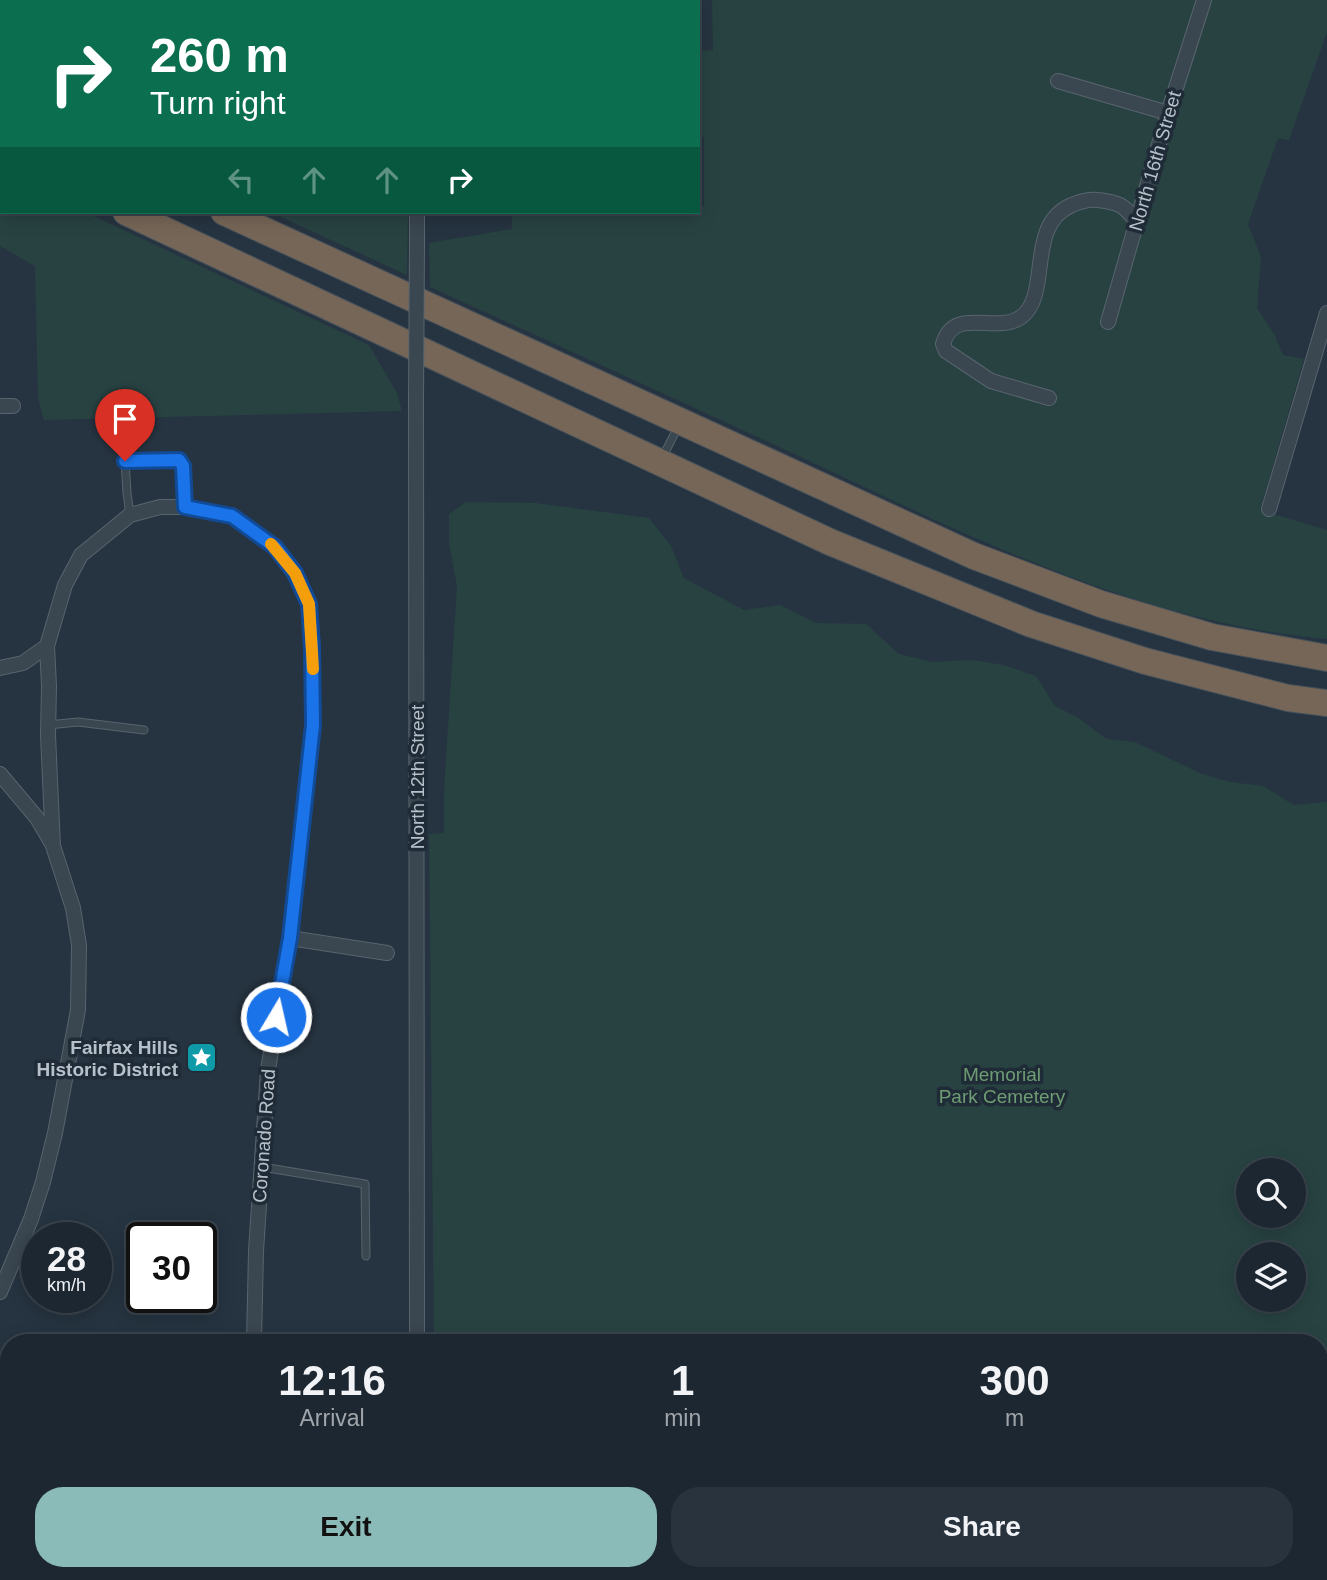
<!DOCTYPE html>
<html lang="en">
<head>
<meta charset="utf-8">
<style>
  body { margin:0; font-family:Arial,sans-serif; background:#29333d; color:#f1f3f6; height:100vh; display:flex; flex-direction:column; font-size:26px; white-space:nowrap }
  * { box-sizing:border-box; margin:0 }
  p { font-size:23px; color:#a0a5ab }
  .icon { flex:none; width:38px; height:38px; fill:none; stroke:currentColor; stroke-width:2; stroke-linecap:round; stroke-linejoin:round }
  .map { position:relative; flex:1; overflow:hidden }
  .side { position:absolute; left:0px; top:1334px; width:1328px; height:247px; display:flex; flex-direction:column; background:#1c2731; border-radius:28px 28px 0 0; box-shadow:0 4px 18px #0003,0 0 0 2px #3a444d }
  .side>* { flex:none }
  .banner { position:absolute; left:0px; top:0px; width:700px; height:214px; box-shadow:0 4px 18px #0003,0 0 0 2px #3a444d; background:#0b6e4f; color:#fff; overflow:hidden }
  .controls { position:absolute; left:1236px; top:1158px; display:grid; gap:14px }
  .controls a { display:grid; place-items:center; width:70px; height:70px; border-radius:50%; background:#1c2731; box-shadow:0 4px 18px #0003,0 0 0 2px #3a444d; font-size:35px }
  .speed { position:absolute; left:21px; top:1222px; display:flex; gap:14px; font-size:35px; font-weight:700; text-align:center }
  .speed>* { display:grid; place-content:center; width:91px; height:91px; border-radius:50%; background:#1c2731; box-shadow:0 4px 18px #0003,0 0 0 2px #3a444d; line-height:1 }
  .speed small { font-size:18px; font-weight:400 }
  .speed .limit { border:4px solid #111; border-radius:10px; background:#fff; color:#111 }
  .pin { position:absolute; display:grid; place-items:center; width:60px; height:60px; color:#fff; margin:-72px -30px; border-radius:50% 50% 50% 0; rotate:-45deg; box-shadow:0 0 7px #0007 }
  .pin .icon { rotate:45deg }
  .me { position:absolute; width:77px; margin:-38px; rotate:9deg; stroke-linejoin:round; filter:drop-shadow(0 0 5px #0008) }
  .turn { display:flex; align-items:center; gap:24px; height:147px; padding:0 35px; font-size:32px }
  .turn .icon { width:91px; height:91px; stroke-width:2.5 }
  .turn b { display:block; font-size:49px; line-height:60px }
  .lanes { display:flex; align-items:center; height:66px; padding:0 35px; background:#0003; justify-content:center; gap:35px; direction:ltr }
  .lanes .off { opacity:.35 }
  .eta { display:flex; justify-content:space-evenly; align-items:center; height:119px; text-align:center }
  .eta b { font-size:42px; font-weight:800; line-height:49px }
  .button { display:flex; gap:14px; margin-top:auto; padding:14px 35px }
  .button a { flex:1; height:80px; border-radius:28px; background:#8bbbb9; color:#111; font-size:28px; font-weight:800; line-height:80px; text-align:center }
  .button a+a { background:#29333d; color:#f1f3f6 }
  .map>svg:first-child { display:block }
</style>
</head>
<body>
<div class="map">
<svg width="1327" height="1580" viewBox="0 0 1327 1580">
  <rect width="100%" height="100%" fill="#263441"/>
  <path fill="#284242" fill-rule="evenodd" d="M0 0H116L2 2V102Z
    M209 0H339V2H209Z
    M712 0H1327V32L1289 140 1278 138 1248 224 1261 257 1257 308 1274 334 1283 355 1304 359 1260 510 1327 530V639C1142 623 970 537 805 459 680 401 555 344 430 287L429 243 512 229V212H698V206H704V137H698V51L713 50Z
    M0 177 2 212H85L369 345 397 393 402 411 44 420 38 398 35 266 0 246Z
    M270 212H408L407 275Z
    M466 502 535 503 649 518 671 546 684 578 744 610 780 605 816 623 866 624 899 654 932 662 971 660 1004 665 1036 676 1055 706 1077 717 1107 739 1135 742 1202 774 1230 782 1263 786 1294 805 1327 802V1580H595L590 1572H1320V1342H434L429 834 444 833V791L457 586 449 542V514ZM1248 1171H1293V1216H1248ZM1248 1255H1293V1300H1248Z
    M0 1550 9 1555V1572H38L54 1580H0Z
    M471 1572H564L568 1580H473Z"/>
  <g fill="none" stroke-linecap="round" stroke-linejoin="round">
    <defs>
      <path id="service" d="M662 458 679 425
        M130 515 127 493 125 461 179 460 183 466 185 507
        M48 725 78 722 144 730
        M262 1167 365 1184 366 1256
        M182 1572 198 1580
        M440 1572 442 1580
        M219 1580 231 1572"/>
      <path id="minor" d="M126 2V0
        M418 2V0
        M636 2V0
        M1058 81 1168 113
        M417 212V244
        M1108 322 1168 113 1204 0
        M416 398 417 1342
        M1049 398 991 381 946 351 943 344C954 305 996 335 1021 317 1052 295 1025 224 1072 205 1081 201 1088 199 1098 200 1120 203 1123 204 1137 222
        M0 406H13
        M1269 509 1327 313
        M0 668 23 663 47 646
        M0 774 37 818 51 842
        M290 938 387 953
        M0 1292 31 1219 43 1182 55 1133 78 1010 79 945 73 908 53 846 48 735 49 686 47 646 65 585 81 555 130 515 160 507H185L232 516 275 547 295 574 309 604 312 647 313 725 290 938 268 1070 256 1251 254 1342
        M0 1409 9 1415
        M578 1572 582 1580"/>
      <path id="motorway" d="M0 114 2 115
        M0 162 2 163
        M126 212 830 542 1031 624 1145 661 1288 698 1327 703
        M224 212 974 556 1101 604 1212 637 1327 658"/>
    </defs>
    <use href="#service" stroke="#58646e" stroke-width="9"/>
    <use href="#minor" stroke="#58646e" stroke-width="16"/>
    <use href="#motorway" stroke="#45515b" stroke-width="28"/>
    <use href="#service" stroke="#3a4650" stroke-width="7"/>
    <use href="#minor" stroke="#3a4650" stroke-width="14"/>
    <use href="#motorway" stroke="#766657" stroke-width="26"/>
    <defs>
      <path id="minor-bridge" d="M416 398 417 244"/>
    </defs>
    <use href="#minor-bridge" stroke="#58646e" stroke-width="16" stroke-linecap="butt"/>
    <use href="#minor-bridge" stroke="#3a4650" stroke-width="14"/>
  </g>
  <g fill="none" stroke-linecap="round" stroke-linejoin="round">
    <defs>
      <path id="route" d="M125 461 179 460 183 466 185 507 232 516 275 547 295 573 309 604 312 647 313 725 290 938 276 1017"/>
    </defs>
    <use href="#route" stroke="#114b97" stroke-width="18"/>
    <use href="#route" stroke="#1a73e8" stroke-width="12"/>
    <path stroke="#f59e0b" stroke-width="12" d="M271 544 295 573 309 604 313 669"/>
  </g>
  <defs>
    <symbol id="sight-square" viewBox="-11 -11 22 22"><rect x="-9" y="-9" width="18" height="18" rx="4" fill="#0f9aa8" stroke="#1f2b36"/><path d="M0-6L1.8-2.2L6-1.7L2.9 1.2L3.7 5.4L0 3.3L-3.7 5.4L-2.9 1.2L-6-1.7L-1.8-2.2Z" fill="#fff"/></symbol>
  </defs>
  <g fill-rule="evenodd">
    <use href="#sight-square" x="184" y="1040" width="35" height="35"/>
  </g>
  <g text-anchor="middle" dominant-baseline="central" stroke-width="7" stroke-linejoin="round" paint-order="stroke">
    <g font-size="19" fill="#b7c1cb" stroke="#1f2b36">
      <text transform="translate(1155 161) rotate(-74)">North 16th Street</text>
      <text transform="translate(417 777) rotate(-90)">North 12th Street</text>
      <text transform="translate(264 1136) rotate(-86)">Coronado Road</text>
    </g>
    <g font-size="19" font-weight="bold" fill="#b7c1cb" stroke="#1f2b36" text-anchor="end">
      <text x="178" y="1047">Fairfax Hills<tspan x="178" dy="22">Historic District</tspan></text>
    </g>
    <g font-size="19" fill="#6e9c73" stroke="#1f2b36">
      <text x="1002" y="1074">Memorial<tspan x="1002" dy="22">Park Cemetery</tspan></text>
    </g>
  </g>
</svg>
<div class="controls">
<a><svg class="icon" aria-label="search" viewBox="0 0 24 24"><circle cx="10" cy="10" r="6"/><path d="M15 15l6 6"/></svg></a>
<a><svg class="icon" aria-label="layers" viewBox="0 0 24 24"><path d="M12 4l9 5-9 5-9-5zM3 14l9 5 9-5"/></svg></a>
</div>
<div class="speed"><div>28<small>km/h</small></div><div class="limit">30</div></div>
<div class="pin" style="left:125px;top:461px;background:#d93025"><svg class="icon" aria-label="arrive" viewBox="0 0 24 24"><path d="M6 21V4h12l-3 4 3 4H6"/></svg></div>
<svg class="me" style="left:276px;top:1017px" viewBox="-20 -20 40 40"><circle r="17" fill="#1a73e8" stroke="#fff" stroke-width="3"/><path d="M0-11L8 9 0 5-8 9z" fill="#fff"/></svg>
<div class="banner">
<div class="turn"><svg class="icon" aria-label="right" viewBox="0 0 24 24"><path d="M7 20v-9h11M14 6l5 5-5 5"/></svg><div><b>260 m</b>Turn right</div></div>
<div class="lanes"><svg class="icon off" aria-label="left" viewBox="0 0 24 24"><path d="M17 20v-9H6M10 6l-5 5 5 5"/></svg><svg class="icon off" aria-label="ahead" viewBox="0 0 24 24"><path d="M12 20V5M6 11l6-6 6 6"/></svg><svg class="icon off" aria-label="ahead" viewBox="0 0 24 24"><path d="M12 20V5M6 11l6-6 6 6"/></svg><svg class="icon" aria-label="right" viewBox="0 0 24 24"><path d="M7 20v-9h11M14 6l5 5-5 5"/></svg></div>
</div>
<section class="side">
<div class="eta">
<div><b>12:16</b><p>Arrival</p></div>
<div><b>1</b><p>min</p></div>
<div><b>300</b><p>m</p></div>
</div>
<div class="button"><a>Exit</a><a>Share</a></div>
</section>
</div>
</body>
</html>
